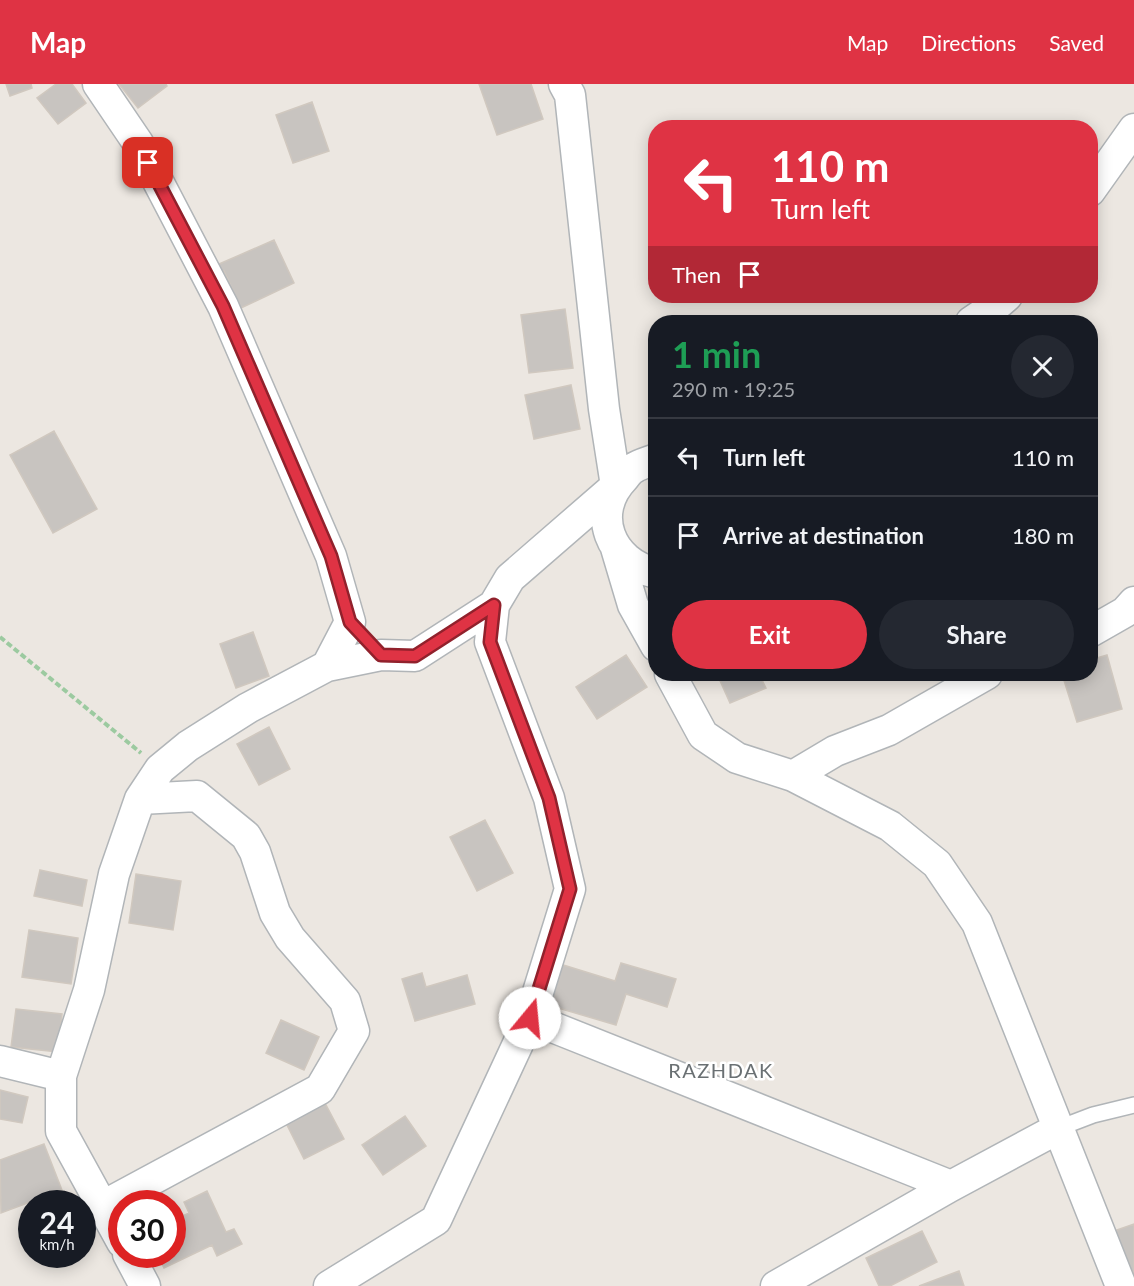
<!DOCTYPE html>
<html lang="en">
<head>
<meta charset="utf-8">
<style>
  body { margin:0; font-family:Lato,sans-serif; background:#242831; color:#f1f3f6; height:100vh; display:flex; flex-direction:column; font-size:22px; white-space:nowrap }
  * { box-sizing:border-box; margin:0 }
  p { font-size:20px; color:#9ea1a6 }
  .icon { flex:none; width:33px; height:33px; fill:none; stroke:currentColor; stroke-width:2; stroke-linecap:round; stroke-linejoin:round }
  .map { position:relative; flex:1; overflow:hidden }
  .panel { position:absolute; left:648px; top:231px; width:450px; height:366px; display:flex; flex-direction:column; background:#171b24; border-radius:24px; box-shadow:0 3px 15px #0003 }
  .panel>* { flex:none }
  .banner { position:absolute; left:648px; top:36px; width:450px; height:183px; border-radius:24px; box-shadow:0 3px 15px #0003; background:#df3344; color:#fff; overflow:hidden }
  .speed { position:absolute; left:18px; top:1106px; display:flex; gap:12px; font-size:30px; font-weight:700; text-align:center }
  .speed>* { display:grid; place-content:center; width:78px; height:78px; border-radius:50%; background:#171b24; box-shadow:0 3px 15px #0003; line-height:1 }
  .speed small { font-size:15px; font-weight:400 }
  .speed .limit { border:9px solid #d22; background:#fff; color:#111 }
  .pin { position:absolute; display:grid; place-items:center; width:51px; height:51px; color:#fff; margin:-26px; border-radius:12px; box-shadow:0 3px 9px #0006 }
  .me { position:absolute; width:66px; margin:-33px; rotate:17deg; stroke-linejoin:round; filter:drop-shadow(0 0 4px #0008) }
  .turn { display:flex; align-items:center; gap:21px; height:126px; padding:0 24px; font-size:27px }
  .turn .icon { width:78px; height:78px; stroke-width:2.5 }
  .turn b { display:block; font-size:42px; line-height:51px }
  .then { display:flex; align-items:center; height:57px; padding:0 24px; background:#0003; gap:12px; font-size:22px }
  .round { display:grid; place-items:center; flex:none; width:63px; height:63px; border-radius:32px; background:#242831 }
  .head { display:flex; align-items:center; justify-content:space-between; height:102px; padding:0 24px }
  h1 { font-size:36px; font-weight:700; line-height:45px; color:#1e9e55 }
  .button { display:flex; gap:12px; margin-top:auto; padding:12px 24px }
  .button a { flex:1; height:69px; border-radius:36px; background:#df3344; color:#fff; font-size:24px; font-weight:700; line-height:69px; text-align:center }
  .button a+a { background:#242831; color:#f1f3f6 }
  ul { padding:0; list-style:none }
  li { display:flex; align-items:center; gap:18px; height:78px; padding:0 24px; border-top:2px solid #363941 }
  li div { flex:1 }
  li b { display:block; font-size:22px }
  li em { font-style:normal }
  header { display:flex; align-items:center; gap:36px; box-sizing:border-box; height:84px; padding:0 30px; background:#df3344; color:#fff }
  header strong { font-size:28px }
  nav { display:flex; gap:33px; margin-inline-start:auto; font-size:21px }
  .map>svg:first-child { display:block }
</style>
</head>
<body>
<header>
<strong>Map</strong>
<nav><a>Map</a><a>Directions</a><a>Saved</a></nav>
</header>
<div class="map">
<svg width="1134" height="1202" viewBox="0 0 1134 1202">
  <rect width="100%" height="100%" fill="#ece7e1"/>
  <path fill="#c8c4c0" stroke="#d0c8bf" stroke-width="1.5" d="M6 0H31L32 4 10 12Z
    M56 0H72L86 19 58 40 37 14Z
    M119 0H166L167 2 138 24Z
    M479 0H531L543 35 497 51Z
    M312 18 329 67 293 79 276 31Z
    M274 156 294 199 241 224 224 187 213 191 210 184Z
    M565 225 573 284 529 289 521 231Z
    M571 301 580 345 534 355 525 311Z
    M54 347 97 425 53 449 10 371Z
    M253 548 269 592 236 604 220 560Z
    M626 571 647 603 597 635 576 603Z
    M1107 571 1122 625 1077 638 1062 590H1090V576Z
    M717 590H759L766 604 730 619Z
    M269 643 290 685 259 701 237 660Z
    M485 736 513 789 477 807 450 753Z
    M40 786 87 796 82 822 34 812Z
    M136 790 181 797 173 846 129 839Z
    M29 846 78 854 71 900 22 893Z
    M621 879 676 895 667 923 626 910 616 941 548 921 560 880 615 897Z
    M422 889 426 903 467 891 475 920 415 937 402 895Z
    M16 925 62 930 58 968 11 963Z
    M281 936 319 953 304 986 266 969Z
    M0 1006 28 1013 22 1039 0 1035Z
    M325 1019 344 1055 304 1075 286 1039Z
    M405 1032 426 1062 383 1091 362 1061Z
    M44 1060 62 1106 1 1129 0 1076Z
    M207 1107 226 1148 234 1145 242 1160 217 1172 212 1161 164 1184 157 1170H172V1137L189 1129 184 1118Z
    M1134 1140V1201L1114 1147Z
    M922 1147 937 1178 890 1202H879L866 1174Z
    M959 1187 964 1202H919Z"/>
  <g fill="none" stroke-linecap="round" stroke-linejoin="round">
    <defs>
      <path id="lane" d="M1059 1044 1093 1031 1134 1021"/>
      <path id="street" d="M98 0 138 59 223 222 331 472 350 538 327 582 248 624 188 662 160 685 140 715 114 790 89 906 61 992V1047L122 1158
        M1090 107 1134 45
        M971 238 999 219 1007 212
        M656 375C649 378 640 380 634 384 630 386 627 390 624 394 590 429 610 479 656 489
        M616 464 633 521 656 562
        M1090 548 1125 528 1134 518
        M327 582 381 571 415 572 494 521 510 494 616 402 604 325 570 11 564 0
        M670 590 703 651 737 674 793 692 890 742 937 780 977 839 1121 1202
        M793 692 835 667 889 646 987 590
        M530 934 951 1102
        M0 977 61 992
        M103 1122 320 1005 354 947 345 917 290 854 275 829 255 768 246 752 197 712 140 715
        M128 1170 145 1202
        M329 1202 436 1136 530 934 570 805 549 714 490 558 494 521
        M776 1202 951 1102 1059 1044"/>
    </defs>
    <use href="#lane" stroke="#b1b5b8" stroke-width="18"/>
    <use href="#street" stroke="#b1b5b8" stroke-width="33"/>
    <path stroke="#9ccaa0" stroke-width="4" stroke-dasharray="6 3" stroke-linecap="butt" d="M0 553 141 669"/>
    <use href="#lane" stroke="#fff" stroke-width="15"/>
    <use href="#street" stroke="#fff" stroke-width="30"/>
  </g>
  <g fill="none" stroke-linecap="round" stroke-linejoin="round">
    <defs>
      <path id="route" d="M148 79 223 222 331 472 350 538 381 571 415 572 494 521 490 558 549 714 570 805 530 934"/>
    </defs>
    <use href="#route" stroke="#91212c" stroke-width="15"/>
    <use href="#route" stroke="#df3344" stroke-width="10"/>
  </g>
  <g text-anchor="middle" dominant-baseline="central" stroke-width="5" stroke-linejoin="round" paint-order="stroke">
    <g font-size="20" letter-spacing="1.5" fill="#6a7073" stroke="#fff">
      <text x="721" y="986">RAZHDAK</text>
    </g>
  </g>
</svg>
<div class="speed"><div>24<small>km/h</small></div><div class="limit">30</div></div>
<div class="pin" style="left:148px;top:79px;background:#d93025"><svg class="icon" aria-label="arrive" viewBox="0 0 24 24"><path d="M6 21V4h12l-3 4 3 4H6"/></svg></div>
<svg class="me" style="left:530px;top:934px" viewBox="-20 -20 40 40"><circle r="19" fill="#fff"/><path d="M0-13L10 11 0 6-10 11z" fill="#df3344"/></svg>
<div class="banner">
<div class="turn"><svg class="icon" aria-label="left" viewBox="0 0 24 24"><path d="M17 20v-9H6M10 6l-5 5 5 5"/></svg><div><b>110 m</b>Turn left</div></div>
<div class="then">Then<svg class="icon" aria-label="arrive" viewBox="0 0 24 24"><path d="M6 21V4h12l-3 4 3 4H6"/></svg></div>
</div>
<section class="panel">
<div class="head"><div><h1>1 min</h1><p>290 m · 19:25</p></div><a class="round"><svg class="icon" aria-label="close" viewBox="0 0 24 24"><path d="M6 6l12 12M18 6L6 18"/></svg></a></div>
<ul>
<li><svg class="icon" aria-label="left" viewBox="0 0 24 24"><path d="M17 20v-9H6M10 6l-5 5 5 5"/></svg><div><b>Turn left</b></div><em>110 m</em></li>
<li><svg class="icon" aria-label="arrive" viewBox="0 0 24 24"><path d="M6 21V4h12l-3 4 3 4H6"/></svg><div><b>Arrive at destination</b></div><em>180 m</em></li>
</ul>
<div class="button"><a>Exit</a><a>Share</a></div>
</section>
</div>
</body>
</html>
